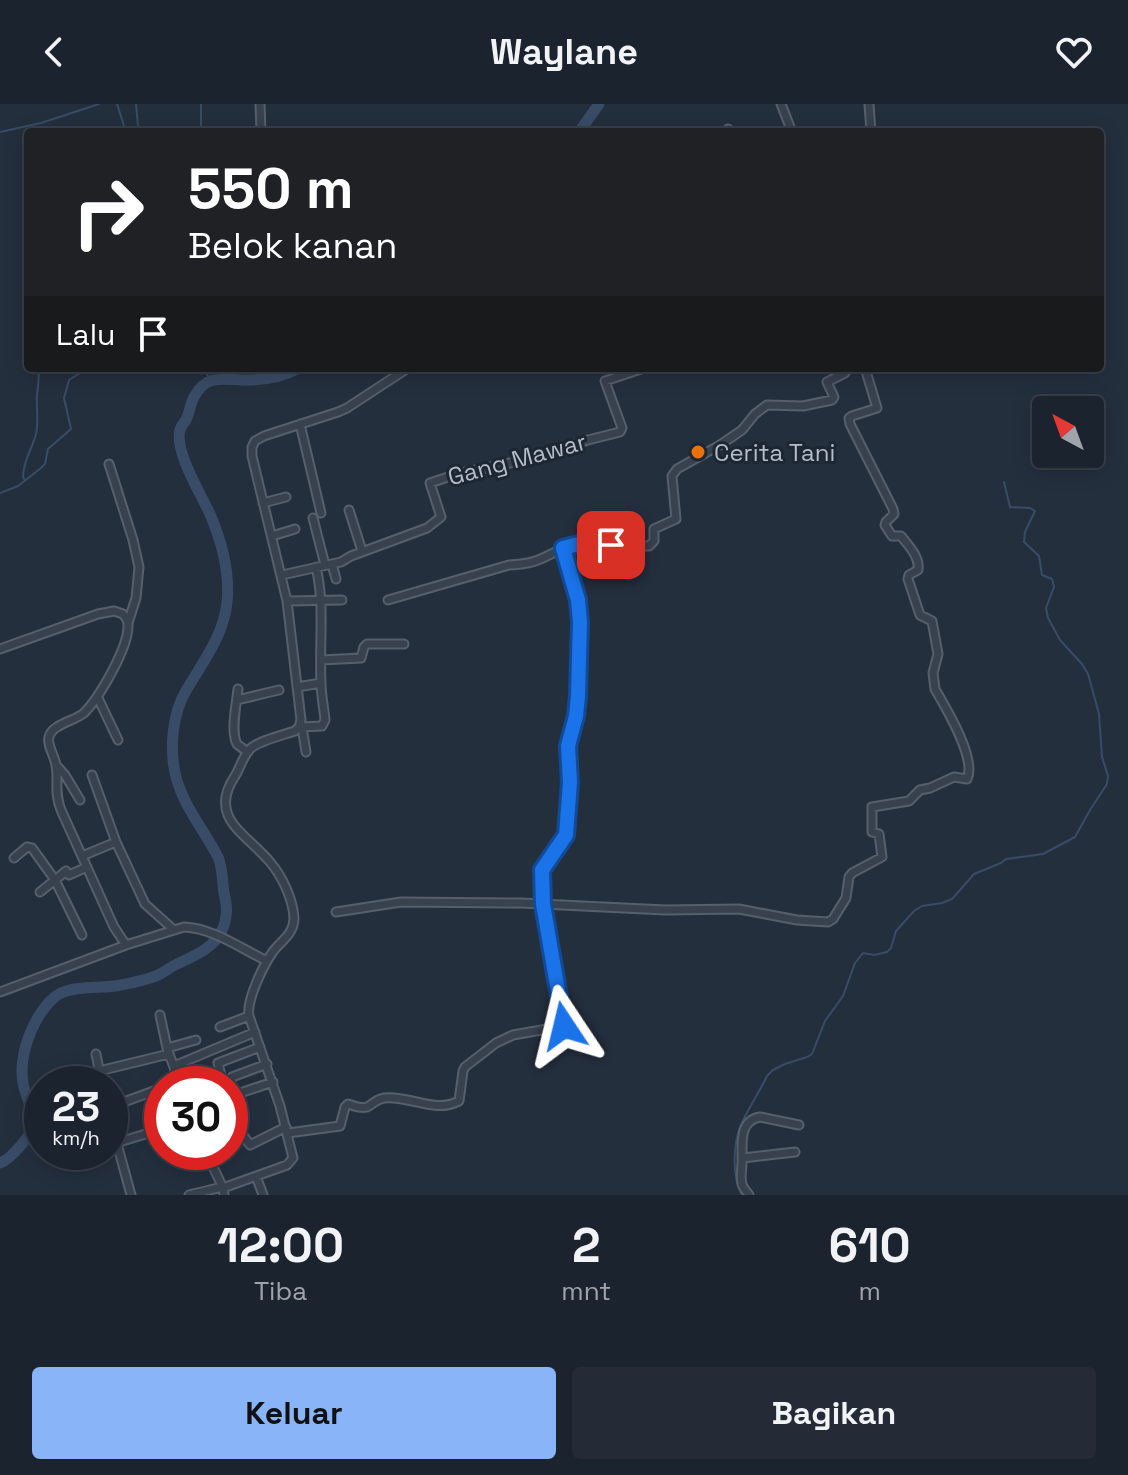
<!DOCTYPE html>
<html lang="id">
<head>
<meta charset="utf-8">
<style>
  body { margin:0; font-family:"Space Grotesk",sans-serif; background:#242b36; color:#f1f3f6; height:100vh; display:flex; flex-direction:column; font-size:30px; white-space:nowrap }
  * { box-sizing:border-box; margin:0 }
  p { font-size:26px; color:#a0a4aa }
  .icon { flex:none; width:44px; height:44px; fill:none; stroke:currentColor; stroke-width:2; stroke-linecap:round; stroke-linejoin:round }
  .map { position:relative; height:1091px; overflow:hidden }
  .details { display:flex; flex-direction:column; background:#1b232e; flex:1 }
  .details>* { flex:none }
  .hud { position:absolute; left:24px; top:24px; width:1080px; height:244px; border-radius:8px; box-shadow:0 4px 20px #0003,0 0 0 2px #39404a; background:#202124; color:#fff; overflow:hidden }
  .needle { width:52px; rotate:319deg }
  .fabs { position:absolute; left:1032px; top:292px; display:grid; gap:16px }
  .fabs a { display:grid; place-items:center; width:72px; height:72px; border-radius:8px; background:#1b232e; box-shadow:0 4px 20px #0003,0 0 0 2px #39404a; font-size:40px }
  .speed { position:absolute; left:24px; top:962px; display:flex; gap:16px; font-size:40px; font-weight:700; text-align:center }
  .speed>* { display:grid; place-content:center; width:104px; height:104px; border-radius:50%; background:#1b232e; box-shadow:0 4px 20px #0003,0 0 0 2px #39404a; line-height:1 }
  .speed small { font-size:20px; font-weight:400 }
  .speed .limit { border:12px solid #d22; background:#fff; color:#111 }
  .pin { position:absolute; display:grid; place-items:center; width:68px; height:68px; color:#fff; margin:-34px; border-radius:16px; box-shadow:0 4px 12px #0006 }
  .me { position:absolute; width:88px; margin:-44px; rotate:350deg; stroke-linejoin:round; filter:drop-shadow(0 0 6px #0008) }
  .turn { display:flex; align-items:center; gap:28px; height:168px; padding:0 32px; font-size:36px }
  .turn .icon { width:104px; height:104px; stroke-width:2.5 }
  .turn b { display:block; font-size:56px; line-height:68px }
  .then { display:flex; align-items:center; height:76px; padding:0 32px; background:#0003; gap:16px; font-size:30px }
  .eta { display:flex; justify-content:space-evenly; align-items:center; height:136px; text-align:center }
  .eta b { font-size:48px; font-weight:700; line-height:56px }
  .cta { display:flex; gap:16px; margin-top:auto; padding:16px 32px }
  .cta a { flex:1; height:92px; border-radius:8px; background:#8ab4f8; color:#111; font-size:32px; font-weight:700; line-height:92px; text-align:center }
  .cta a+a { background:#242b36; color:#f1f3f6 }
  header { display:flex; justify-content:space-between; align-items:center; height:104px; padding:0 32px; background:#1b232e; font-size:36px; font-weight:700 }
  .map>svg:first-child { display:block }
</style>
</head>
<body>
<header><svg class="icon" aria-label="back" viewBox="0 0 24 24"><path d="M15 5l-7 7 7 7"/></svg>Waylane<svg class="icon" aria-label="heart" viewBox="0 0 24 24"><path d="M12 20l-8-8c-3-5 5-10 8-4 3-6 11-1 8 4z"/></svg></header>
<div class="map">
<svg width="1128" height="1091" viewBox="0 0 1128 1091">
  <rect width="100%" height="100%" fill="#242f3e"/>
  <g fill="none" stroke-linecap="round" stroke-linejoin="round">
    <path stroke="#394c67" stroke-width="2" d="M117 0 126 28
      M136 0 138 22 143 28
      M201 0V28
      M0 28 41 19 99 0
      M205 264 210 278
      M24 375 23 373C23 357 32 345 36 330 39 317 36 303 37 290 38 281 40 273 38 264
      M0 389 18 382 41 364 45 360 48 345 71 325 64 294 69 276 88 264
      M742 1091C732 1073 733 1042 740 1023 747 1006 759 989 767 972L773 966 785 960 807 953 812 950 825 917 843 892 855 859 863 849 874 851 887 848 891 844 896 827 914 807 922 802 942 799 952 795 974 770 1001 759 1006 755 1043 750 1075 733 1090 706 1107 680 1108 672 1102 653 1099 610 1088 570 1082 560 1060 536 1048 514 1046 504 1054 483 1052 475 1042 471 1039 452 1024 438 1025 428 1035 407 1030 404 1010 403 1004 378"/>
    <path stroke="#394c67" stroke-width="11" d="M579 28 599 0
      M0 1059C10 1056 33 1030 34 1019 34 1006 25 992 23 979 19 956 28 929 40 910 46 902 52 893 61 889 79 881 102 885 121 881 132 879 145 876 156 872 164 869 170 863 177 860 194 852 216 843 223 824 228 810 227 802 224 789 222 777 223 764 218 753 204 726 184 703 176 673 169 646 172 609 187 585 203 558 224 531 227 498 230 469 221 436 210 410 201 390 174 347 180 326 181 322 184 319 186 316 190 308 190 300 194 293 207 269 224 276 247 276 265 276 283 273 299 264"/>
    <defs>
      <path id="minor" d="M260 0 261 28
        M781 0 792 28
        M869 0 871 28
        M728 25 729 28
        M300 320 321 409
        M109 360 133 436 139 463 136 494 128 519
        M263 399 286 393
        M349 406 362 447
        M313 414 325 461
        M272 432 295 425
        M332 460 336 475
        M282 471 341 458 351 452 427 424 441 413 430 379 457 370 529 355 588 336 620 328 622 324 605 277 644 264
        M388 496 509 461C535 460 541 455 563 444
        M287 497 342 496
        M0 545 98 510 114 507 123 510C126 514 128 515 128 521 129 543 99 594 84 609 75 617 52 620 49 633 47 640 53 650 55 657 60 674 53 686 61 706L114 823 126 841 184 823C213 824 242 845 267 857
        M321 556 361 554 364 543 367 540H404
        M297 583 321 579
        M238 585C237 597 230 628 237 640 238 641 246 647 248 648
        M98 594 118 636
        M237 596 279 586
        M299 623 322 622 325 616C324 604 321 591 321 578 319 540 325 500 316 463
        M302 623 306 648
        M56 661 65 671 80 696
        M92 671 116 738 145 800 174 826
        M82 752 116 738
        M14 754 27 743 32 744 55 776 40 788
        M336 808 401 798 521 799 665 806 739 805 797 816 828 818 833 815 846 794 849 773 852 769 882 753 879 730 872 728V703L909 697 920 686 930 684 954 673 967 675C977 655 946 604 935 585L933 569 938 550 932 517 920 511 908 475 909 471 918 466C920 453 909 442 901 432H892L885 421 886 418 894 410 893 405 850 320 849 314 852 312 877 304 865 264
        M82 831 55 776 66 767 69 771 87 763
        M0 888 126 841
        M160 911 167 944 180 980
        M220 923 249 912
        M167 944 196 936
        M96 950 102 980
        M174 962 255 928
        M99 967 169 950
        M232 973 267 960
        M223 980 218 959 260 943
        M237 990 273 978
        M230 1002 240 1027 250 1041 286 1023
        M110 1003 162 984
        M110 1014 131 1091
        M288 1029 340 1022 345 1003 348 1000C354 1002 361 1005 367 1003 373 1000 377 995 384 994 410 991 434 1010 459 997L463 967 465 963 496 939 513 931 564 922 543 800 542 766 566 731 570 678 568 642 576 612 578 592 580 518 578 496 563 444 586 438 603 442H649L654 437V425L676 415 672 372 677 365 720 341 742 326 755 310 767 301 803 302 832 296 834 293 827 278 845 269 848 264
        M116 1039 162 1025
        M206 1048 223 1084 224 1091
        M183 1054 204 1048
        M743 1054 795 1048
        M256 1072 263 1091
        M223 1084 287 1061 293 1054 280 1002 249 912C246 897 263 862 272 849 280 837 294 831 294 814 293 795 282 772 270 758 247 730 207 714 235 672 240 664 243 652 250 645 258 637 283 631 295 627L299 623 301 616 287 497 252 352V343L255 337 264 332 338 308 347 304 408 264
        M189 1091 222 1083
        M749 1091C747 1088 743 1084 742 1080 740 1074 742 1065 742 1059 743 1043 737 1017 760 1013L799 1021"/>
    </defs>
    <use href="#minor" stroke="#565f6c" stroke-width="11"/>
    <use href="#minor" stroke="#38414e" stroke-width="7"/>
  </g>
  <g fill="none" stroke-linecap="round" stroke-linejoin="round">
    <defs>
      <path id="route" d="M564 922 543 800 542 766 566 731 570 678 568 642 576 612 578 592 580 518 578 496 563 444 586 438 603 442 611 441"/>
    </defs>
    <use href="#route" stroke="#114b97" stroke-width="20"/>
    <use href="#route" stroke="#1a73e8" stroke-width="14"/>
  </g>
  <circle fill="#e8710a" stroke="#1d2633" stroke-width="3" cx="698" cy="348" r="8"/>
  <g text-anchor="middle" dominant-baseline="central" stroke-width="6" stroke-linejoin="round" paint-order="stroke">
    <g font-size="24" fill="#b4bcc9" stroke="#1d2633" text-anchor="start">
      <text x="714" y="348">Cerita Tani</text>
    </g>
    <g font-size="24" fill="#b4bcc9" stroke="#1d2633">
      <text transform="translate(517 355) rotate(-15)">Gang Mawar</text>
    </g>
  </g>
</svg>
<div class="fabs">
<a><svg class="needle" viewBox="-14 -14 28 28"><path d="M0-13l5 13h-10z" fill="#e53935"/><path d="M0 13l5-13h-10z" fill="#a0a4aa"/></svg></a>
</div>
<div class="speed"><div>23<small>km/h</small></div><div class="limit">30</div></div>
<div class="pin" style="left:611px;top:441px;background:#d93025"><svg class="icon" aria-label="arrive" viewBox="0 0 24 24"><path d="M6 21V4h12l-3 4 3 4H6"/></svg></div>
<svg class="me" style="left:564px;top:922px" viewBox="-20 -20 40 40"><path d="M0-17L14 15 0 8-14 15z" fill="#1a73e8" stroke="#fff" stroke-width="4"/></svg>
<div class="hud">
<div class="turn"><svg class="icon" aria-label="right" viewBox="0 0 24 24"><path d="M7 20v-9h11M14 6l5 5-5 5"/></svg><div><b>550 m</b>Belok kanan</div></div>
<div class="then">Lalu<svg class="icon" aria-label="arrive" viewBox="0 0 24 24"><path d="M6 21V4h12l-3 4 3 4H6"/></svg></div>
</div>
</div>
<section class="details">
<div class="eta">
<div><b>12:00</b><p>Tiba</p></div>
<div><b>2</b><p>mnt</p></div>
<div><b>610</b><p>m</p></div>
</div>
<div class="cta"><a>Keluar</a><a>Bagikan</a></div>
</section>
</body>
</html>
